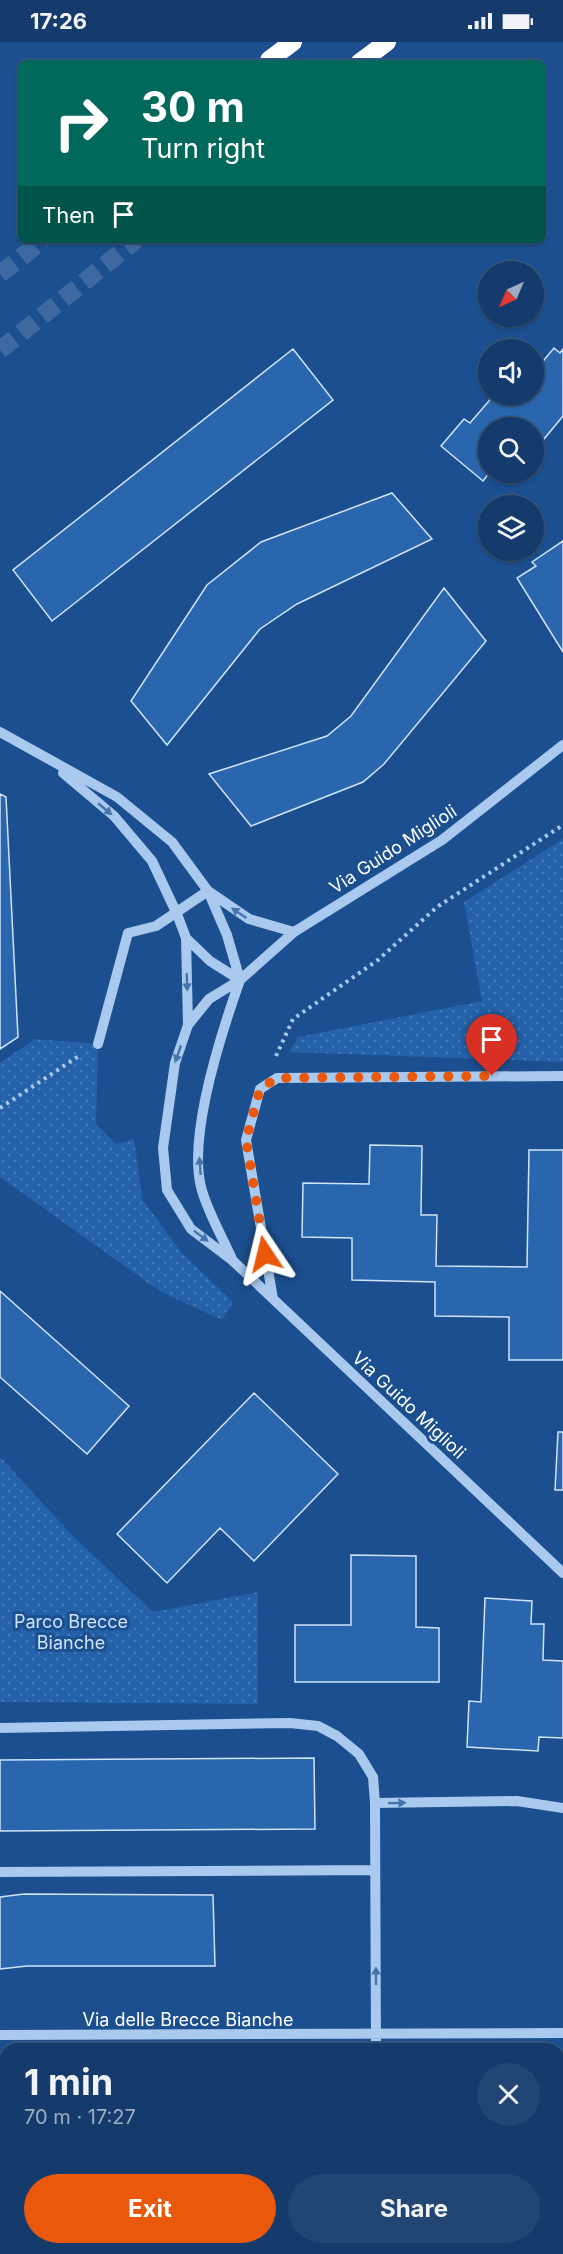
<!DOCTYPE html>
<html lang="en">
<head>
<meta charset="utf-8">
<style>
  body { margin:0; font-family:Inter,sans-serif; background:#214673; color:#f1f3f6; height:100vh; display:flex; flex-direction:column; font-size:22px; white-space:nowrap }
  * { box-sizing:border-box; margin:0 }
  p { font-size:20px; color:#9dadc1 }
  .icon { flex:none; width:33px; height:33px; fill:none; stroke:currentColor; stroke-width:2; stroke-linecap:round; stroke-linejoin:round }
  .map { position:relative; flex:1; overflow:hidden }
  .sheet { position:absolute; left:0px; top:2001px; width:564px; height:212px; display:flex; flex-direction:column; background:#143b6b; border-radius:18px 18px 0 0; box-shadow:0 2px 4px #0004,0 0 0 2px #33557e }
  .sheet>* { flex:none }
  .top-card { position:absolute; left:18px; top:18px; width:528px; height:183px; border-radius:9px; box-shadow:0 2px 4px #0004,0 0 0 2px #33557e; background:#00695c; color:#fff; overflow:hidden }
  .needle { width:39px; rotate:224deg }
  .buttons { position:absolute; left:478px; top:219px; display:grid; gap:12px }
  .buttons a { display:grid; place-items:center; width:66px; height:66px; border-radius:50%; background:#143b6b; box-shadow:0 2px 4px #0004,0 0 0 2px #33557e; font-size:30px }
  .pin { position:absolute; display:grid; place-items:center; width:51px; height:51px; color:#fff; margin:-62px -26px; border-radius:50% 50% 50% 0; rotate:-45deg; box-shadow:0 0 6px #0007 }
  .pin .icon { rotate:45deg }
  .me { position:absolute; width:66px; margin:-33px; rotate:350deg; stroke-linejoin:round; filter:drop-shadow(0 0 4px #0008) }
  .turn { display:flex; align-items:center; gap:21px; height:126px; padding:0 24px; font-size:27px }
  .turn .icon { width:78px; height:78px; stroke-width:2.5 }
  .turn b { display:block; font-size:42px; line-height:51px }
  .then { display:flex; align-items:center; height:57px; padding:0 24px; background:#0003; gap:12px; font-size:22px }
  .round { display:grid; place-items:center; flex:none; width:63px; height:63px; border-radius:32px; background:#214673 }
  .headline { display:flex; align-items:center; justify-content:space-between; height:102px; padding:0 24px }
  h1 { font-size:36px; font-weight:700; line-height:45px }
  .action { display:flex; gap:12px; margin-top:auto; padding:12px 24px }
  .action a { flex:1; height:69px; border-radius:36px; background:#ea580c; color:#fff; font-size:24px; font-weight:700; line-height:69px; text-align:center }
  .action a+a { background:#214673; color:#f1f3f6 }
  .status { display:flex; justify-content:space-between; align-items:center; height:42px; padding:0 30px; background:#143b6b; direction:ltr }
  .status svg { height:16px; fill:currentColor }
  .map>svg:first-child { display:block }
</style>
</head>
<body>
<div class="status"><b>17:26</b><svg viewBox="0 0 49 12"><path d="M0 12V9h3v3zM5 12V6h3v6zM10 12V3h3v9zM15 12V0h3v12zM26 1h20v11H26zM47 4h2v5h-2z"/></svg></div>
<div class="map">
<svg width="563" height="2212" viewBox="0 0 563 2212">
  <defs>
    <pattern id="park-dots" width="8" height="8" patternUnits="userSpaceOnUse" patternTransform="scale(1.5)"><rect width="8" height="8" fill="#2461a8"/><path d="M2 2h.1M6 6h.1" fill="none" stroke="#4579b5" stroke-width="1.8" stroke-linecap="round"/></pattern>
  </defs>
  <rect width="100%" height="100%" fill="#1b4f8f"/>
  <path fill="url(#park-dots)" d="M563 797V1020L289 1010 298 995 482 959 464 860Z
    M35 997 98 1002 96 1082 116 1102 134 1097 142 1157 181 1210 233 1260 222 1278 161 1250 0 1135V1021Z
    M0 1415 72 1493 153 1570 258 1550V1662L0 1660Z"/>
  <path fill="#2a66ad" stroke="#cfe3fa" stroke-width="1.5" d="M554 306 560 311 563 307V374L544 397 538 390 534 394V386H489L490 430 483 439 441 404 464 377 470 381 494 353 500 358 505 352H534V330Z
    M293 307 333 358 52 579 13 528Z
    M392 451 432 497 297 562 260 587 167 703 131 659 207 543 261 500Z
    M563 499V610L517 536 536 524 532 520Z
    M444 546 486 599 384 722 363 740 251 784 209 732 327 694 351 674Z
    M0 752 6 755 18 995 0 1007Z
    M370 1103 422 1104 421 1173H437L436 1224 527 1225 529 1108H563V1318H509V1275L435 1274V1240L352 1238V1196L302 1195 303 1141 369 1142Z
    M0 1249 129 1364 87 1412 0 1335Z
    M254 1351 338 1432 254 1519 220 1486 167 1541 117 1492Z
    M558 1390H563V1448H555Z
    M351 1513 416 1514V1585L439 1586V1640H295V1583H351Z
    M485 1556 532 1559 531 1582H544L543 1618 563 1619V1696L539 1695 538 1709 467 1705 469 1659 481 1660Z
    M314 1716 315 1787 0 1789V1718Z
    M24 1852 213 1853 215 1924H27L0 1927V1855Z
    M558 2044H563V2107H558Z
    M0 2062H6V2206H54V2212H0Z
    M81 2206H185V2212H81Z
    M232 2206H305V2212H232Z
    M427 2206H538V2212H427Z"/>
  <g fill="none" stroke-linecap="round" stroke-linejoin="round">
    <path stroke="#3d69a0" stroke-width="18" stroke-dasharray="18 9" stroke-linecap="butt" d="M0 232 43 198
      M0 308 136 198"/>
    <path stroke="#a9c9ee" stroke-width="4" stroke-dasharray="3 4.5" stroke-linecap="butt" d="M276 1014 293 977 378 918 437 865 563 783
      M0 1066 79 1014"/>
    <path stroke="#a9c9ee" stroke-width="10" d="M0 690 117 755 172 800 208 849 249 877 294 890
      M563 703 442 798 294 890 240 938 209 957 188 983 175 1021 163 1106 167 1148 191 1187 232 1218 563 1531
      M63 731 114 774 152 819 177 872 186 896 210 919 240 938
      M186 896 188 983
      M98 1002 128 891 156 884 208 849 227 893 240 938
      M232 1217C222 1194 207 1169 201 1145 188 1093 222 989 240 938
      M273 1257 246 1098 260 1047 277 1036 563 1034
      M0 1686 290 1681 318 1684 337 1694 359 1712 373 1735 375 1761
      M0 1830 375 1828
      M0 1993 563 1991
      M376 2007 375 1761 517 1759 563 1766
      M378 2206 379 2212"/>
    <path stroke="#fff" stroke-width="18" d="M269 18 293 0
      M359 21 387 0"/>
  </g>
  <defs><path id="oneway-solid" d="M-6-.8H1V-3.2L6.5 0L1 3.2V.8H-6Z" transform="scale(1.5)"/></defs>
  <g fill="#4674ac">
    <use href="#oneway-solid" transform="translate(105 767) rotate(40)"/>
    <use href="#oneway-solid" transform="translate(239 871) rotate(-146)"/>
    <use href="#oneway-solid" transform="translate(187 940) rotate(88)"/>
    <use href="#oneway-solid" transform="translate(178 1012) rotate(109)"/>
    <use href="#oneway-solid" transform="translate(200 1124) rotate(-94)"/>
    <use href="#oneway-solid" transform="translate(201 1194) rotate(37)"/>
    <use href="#oneway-solid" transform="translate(397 1761) rotate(-1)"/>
    <use href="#oneway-solid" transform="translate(376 1934) rotate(-90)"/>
  </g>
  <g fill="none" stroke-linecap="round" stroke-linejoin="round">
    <path stroke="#ea580c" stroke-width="10" stroke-dasharray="0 18" d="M265 1212 246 1098 260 1047 277 1036 492 1034"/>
  </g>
  <g text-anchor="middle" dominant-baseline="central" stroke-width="6" stroke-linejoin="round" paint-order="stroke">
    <g font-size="18" fill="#fff" stroke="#1b4f8f">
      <text transform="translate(393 807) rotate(-33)">Via Guido Miglioli</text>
      <text transform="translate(409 1363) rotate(43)">Via Guido Miglioli</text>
      <text x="188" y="1977">Via delle Brecce Bianche</text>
    </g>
    <g font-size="18" fill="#cfe3fa" stroke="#1b4f8f">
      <text x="71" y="1579">Parco Brecce<tspan x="71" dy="21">Bianche</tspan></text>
    </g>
  </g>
</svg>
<div class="buttons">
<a><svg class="needle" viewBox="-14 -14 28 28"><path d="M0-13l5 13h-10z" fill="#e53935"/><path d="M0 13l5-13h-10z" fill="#9dadc1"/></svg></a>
<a><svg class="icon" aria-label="sound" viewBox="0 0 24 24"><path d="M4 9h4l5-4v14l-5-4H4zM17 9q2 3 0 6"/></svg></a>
<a><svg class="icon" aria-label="search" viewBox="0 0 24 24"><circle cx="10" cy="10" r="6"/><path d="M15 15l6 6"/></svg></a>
<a><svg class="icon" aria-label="layers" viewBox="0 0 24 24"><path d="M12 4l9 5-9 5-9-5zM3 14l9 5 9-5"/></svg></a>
</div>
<div class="pin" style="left:492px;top:1034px;background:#d93025"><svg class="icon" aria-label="arrive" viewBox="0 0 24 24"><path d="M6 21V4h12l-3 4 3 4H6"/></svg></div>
<svg class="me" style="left:265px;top:1212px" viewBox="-20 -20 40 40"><path d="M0-17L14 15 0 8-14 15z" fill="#ea580c" stroke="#fff" stroke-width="4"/></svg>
<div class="top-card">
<div class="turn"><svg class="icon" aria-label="right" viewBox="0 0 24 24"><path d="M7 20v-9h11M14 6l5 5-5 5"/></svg><div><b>30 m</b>Turn right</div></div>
<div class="then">Then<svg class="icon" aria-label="arrive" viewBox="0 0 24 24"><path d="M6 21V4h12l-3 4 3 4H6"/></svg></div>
</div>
<section class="sheet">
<div class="headline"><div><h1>1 min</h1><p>70 m · 17:27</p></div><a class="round"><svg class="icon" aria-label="close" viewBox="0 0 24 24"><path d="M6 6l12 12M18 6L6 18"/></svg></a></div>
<div class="action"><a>Exit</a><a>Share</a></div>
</section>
</div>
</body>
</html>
